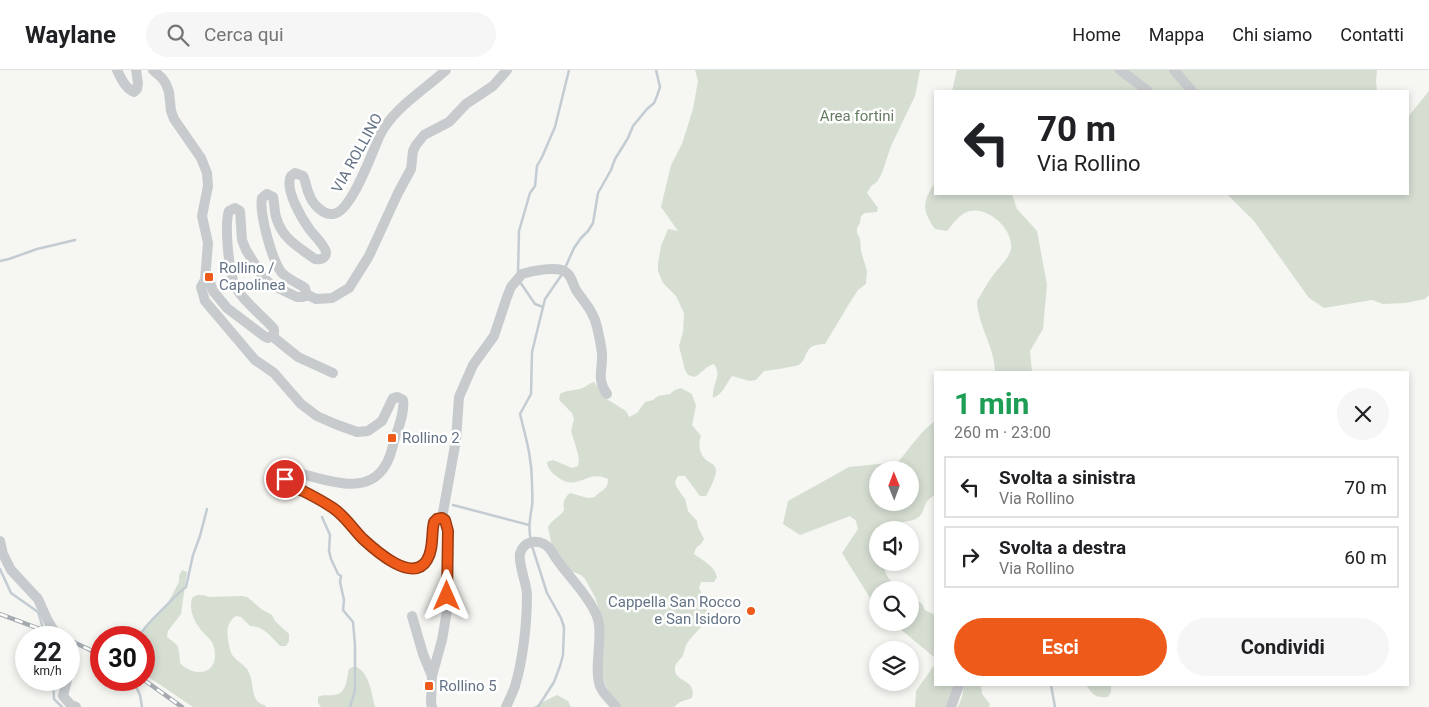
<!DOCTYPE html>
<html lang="it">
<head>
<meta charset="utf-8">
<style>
  body { margin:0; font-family:Roboto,sans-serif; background:#f6f6f6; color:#202124; height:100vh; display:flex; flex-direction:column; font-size:19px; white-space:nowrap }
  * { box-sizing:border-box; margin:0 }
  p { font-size:16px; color:#757577 }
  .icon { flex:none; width:28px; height:28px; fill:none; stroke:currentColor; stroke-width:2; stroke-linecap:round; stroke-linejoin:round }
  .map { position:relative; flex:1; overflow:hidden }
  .details { position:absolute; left:934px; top:301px; width:475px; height:315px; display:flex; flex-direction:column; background:#fff; border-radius:0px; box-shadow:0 2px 8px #0003 }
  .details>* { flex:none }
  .top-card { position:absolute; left:934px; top:20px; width:475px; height:105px; border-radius:0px; box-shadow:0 2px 8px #0003; background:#fff; color:#202124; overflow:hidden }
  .needle { width:32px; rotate:359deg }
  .controls { position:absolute; left:869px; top:391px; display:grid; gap:10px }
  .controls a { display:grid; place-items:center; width:50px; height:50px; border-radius:50%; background:#fff; box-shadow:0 2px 8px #0003; font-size:25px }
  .speed { position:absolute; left:15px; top:556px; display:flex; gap:10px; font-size:25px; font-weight:700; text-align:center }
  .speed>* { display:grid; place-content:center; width:65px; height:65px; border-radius:50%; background:#fff; box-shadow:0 2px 8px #0003; line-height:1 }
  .speed small { font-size:12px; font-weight:400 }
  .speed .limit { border:8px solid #d22; background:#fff; color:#111 }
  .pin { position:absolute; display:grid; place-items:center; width:42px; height:42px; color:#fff; margin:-21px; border:2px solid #fff; border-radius:50%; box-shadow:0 1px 5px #0007 }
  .me { position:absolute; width:55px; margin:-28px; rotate:0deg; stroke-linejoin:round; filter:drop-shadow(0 0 4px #0008) }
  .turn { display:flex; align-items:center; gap:18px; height:105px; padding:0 20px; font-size:22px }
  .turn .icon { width:65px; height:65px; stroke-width:2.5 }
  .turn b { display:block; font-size:35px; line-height:42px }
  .round { display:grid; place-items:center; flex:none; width:52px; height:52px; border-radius:26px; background:#f6f6f6 }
  .summary { display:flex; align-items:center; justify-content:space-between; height:85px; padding:0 20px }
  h1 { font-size:30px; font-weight:700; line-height:38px; color:#1e9e55 }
  .button { display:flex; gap:10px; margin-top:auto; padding:10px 20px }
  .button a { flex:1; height:58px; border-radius:30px; background:#ee5a19; color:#fff; font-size:20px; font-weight:700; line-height:58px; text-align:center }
  .button a+a { background:#f6f6f6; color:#202124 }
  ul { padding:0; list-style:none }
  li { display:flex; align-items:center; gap:15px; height:62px; margin:0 10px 8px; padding:0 10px; border:2px solid #e0e0e0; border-radius:0px }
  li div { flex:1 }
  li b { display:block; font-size:19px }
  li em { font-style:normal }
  header { display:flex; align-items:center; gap:30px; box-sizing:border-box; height:70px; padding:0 25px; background:#fff; border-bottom:1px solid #e0e0e0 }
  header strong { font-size:24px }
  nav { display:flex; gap:28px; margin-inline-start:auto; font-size:18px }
  .search { width:350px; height:45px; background:#f6f6f6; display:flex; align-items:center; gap:12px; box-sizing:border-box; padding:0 18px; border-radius:28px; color:#757577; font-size:19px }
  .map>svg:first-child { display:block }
</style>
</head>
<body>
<header>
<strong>Waylane</strong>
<div class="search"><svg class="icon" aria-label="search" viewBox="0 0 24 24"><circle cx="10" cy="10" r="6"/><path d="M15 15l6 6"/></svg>Cerca qui</div>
<nav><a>Home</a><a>Mappa</a><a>Chi siamo</a><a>Contatti</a></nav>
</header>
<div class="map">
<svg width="1429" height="637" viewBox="0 0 1429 637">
  <rect width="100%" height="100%" fill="#f6f6f2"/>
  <path fill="#d6ded2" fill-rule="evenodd" d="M695 0H920L915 26 891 76 882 103 877 112 871 116 867 123 878 138 877 142 865 143 861 146 860 153 857 158V163L860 169 861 181 867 201 866 214 858 220 849 234 825 274C820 274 813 275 810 278 805 283 805 291 799 295 797 296 768 301 764 301L756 310 750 311 732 306C726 314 723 324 713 328 711 315 723 306 714 294 705 296 702 304 694 307L688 305 685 300 679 276 683 262 684 243 676 226 663 213 658 201V194L661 176 668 159 678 161 661 137 671 95 682 74 693 39 698 11Z
    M957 0H1377L1376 11 1377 21H952Z
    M1429 21V225L1425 229 1405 233 1383 234 1372 230 1324 238 1309 228 1254 151 1227 124H1408V47Z
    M935 113V124H1012L1017 139 1037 161 1047 215 1043 259 1030 281 1032 302H995C995 278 978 256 977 231 982 223 986 215 991 208 997 199 1009 189 1011 179 1014 157 982 131 963 144 957 148 952 155 947 161L935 159C922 141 922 131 935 113Z
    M594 312 605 328 626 341 629 347 637 343 645 332 653 330 658 326 670 324 675 320 681 318 692 324 696 336 692 355 701 366C698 373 699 383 705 389 709 393 715 393 716 400 717 405 709 421 706 426H700L685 406H678L675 412 677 418 685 429 688 441 697 451 698 457 704 469 701 474 696 478 694 484C703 491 714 495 717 507L714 512H701L699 518C704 526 704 535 709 544 705 554 695 563 688 572 684 577 685 582 682 587 679 591 674 594 675 600 676 613 697 609 692 628L680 632 674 637H621L612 627 605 614 601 596 602 548 595 527 585 509 581 505 566 499 558 488 551 472 548 457C552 449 560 447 564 440 563 432 564 428 570 423L588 428 595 427C601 419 608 421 608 409 584 398 579 425 555 405 550 401 548 398 547 392L553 390 572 398 578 396 579 390 578 384 571 361 574 349 572 343 559 330 560 324C566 320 572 321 579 319 585 318 588 314 594 312Z
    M935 351V425C932 427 928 429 926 433 923 439 923 445 916 449 901 455 870 450 872 474 872 479 876 480 878 484 878 487 878 490 878 492L883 493C886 508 890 511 903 520H878L877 539 842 483 858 459 856 451 850 446 800 465 783 454 788 431 849 397 898 392C910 378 920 362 935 351ZM878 400H910V432H878Z
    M182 500 187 502 181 544 168 561 167 567 177 575 179 581 180 593C185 598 190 601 197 602 216 603 218 585 212 572 208 566 202 563 199 557 193 549 189 538 192 528L197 525H203L209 527 241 526 247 527 252 531 261 539 272 545 275 551 289 564V571L286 576H280C271 567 264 556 250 556L241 547 236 546C225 554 227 564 229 575 230 579 230 582 233 586 237 591 243 594 247 599 256 611 248 632 265 635L266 637H193L144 604V568L135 567 142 562 154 548 164 540 179 512V506Z
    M910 525 922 534 925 540 935 545V588L893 553 910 552Z
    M935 594V615H955L947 637H915L916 621Z
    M355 596C370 603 371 622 375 637H321L318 633V627C324 624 328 626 334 625 348 623 346 609 349 599Z
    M964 615H981L982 624 990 634 989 637H958L962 627Z
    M1086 615H1111V622L1108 627C1095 628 1093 625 1086 615Z
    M557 625 568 631 571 637H533Z"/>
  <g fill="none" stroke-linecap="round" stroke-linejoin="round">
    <path stroke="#c3ccd2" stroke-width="2.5" d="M0 191 9 189 37 179 75 170
      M565 198 574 178 581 168 588 161 593 153 598 123 611 100 615 89 628 68 633 56 647 39 654 33 657 26 660 17 656 0
      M518 204 519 161 530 123 535 116 537 96 542 87 555 57 569 0
      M520 212 535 234 543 237
      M453 435 529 455
      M322 447 330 465 329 481 331 489 338 504 341 506 340 512 344 530 343 540 353 552 355 575V620L350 637
      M531 471C528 459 530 448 532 436 533 429 532 421 532 413 532 388 526 368 520 344L531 324 532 282 545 229 563 203
      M532 476 547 523 561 548 564 557 563 585 560 596 554 612 538 637
      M0 499 11 523 38 542 46 568
      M138 568C145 555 155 547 165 537 172 530 178 523 186 517L193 485 200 466 207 439
      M53 610 54 629 62 637
      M133 610 140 625 142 637
      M1051 615 1055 637"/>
    <path stroke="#c8cbce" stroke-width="10" d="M117 0C121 8 125 18 134 22L137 19 138 13 136 0
      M153 0 162 8 166 14 169 22 171 41 174 49 201 88 207 103 208 116 202 146 208 173 205 210 201 217 205 231 255 290 274 303 301 334 317 346 335 354 357 362 368 361 382 351 393 328 397 327 403 330C405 342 398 359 394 371 392 380 390 389 385 396 365 429 321 407 293 402L286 404 285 409C286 412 285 413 288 415 292 418 298 419 303 421 314 426 326 432 336 440 346 448 353 459 362 468 377 483 419 519 430 484L434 452 439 448 445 450 448 461 447 485V541L442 570 432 606 431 633 432 637
      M1120 0 1148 21
      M1174 0 1192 21
      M205 210 210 212 213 221 227 238 264 266 268 268 272 266 274 263V259C262 245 246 234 236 218 229 205 224 155 229 141L235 138 240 141 242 170 246 180 261 204 268 212 276 217 297 227H303L306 222 305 218C298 213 289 210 282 203 272 191 259 143 262 128L267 124 273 127C275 135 274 143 277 150 283 169 300 178 315 189 320 190 326 189 326 182 325 176 314 165 310 160 302 149 284 119 291 106L295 103 303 106C306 111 306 118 309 124 312 133 322 145 333 144 351 143 372 83 379 67 392 39 423 21 446 0
      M306 224 316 229 332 228 349 218 369 186 398 123 411 99 413 81 416 75 424 65 449 52 466 34 493 16 507 0
      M272 266 298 287 333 303
      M442 448 456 370 459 327 473 295 494 266 507 227 511 217 522 204C531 201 559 195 567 203 572 207 573 215 576 220 584 232 594 242 597 257 599 265 601 275 602 283 603 300 596 309 607 324
      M0 471 3 484 11 500 38 529 47 549 58 568
      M412 546 423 584 432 606
      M67 610 63 626 71 635 76 637
      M506 637C509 630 513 623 515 616 523 590 527 553 527 525 527 514 518 494 520 484 524 468 544 468 552 482 564 503 586 521 596 544 605 562 593 596 600 616 603 624 611 630 616 637
      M951 637 959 615"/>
    <defs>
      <path id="rail" d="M0 544 64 568
        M69 570 101 585
        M144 610 182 637"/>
    </defs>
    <use href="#rail" stroke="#a5aab1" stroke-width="4.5"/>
    <use href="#rail" stroke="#fff" stroke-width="2.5" stroke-dasharray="8" stroke-linecap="butt"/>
  </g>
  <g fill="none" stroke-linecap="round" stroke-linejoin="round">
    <defs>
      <path id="route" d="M285 409C286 412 285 413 288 415 293 418 298 419 303 421 313 426 324 432 333 438 345 446 353 459 363 469 376 481 413 514 427 490 434 479 431 464 434 452L437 449 442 448 445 450 448 461 447 526"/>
    </defs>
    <use href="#route" stroke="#9b3a10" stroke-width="12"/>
    <use href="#route" stroke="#ee5a19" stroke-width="9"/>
  </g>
  <g fill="#ee5a19" stroke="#fff" stroke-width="2">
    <rect x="204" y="202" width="10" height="10" rx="2.5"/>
    <rect x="387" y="363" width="10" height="10" rx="2.5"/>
    <circle cx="751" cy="541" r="5"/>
    <rect x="424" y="611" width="10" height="10" rx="2.5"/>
  </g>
  <g text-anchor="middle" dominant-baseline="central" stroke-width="5" stroke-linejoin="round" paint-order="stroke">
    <g font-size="15" fill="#657c62" stroke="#fff">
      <text x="857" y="46">Area fortini</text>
    </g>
    <g font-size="15" fill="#637385" stroke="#fff">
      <text transform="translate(357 83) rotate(-61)">VIA ROLLINO</text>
    </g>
    <g font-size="15" fill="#637385" stroke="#fff" text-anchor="start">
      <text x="219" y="198">Rollino /<tspan x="219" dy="17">Capolinea</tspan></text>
      <text x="402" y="368">Rollino 2</text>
      <text x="741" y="532" text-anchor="end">Cappella San Rocco<tspan x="741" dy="17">e San Isidoro</tspan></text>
      <text x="439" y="616">Rollino 5</text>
    </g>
  </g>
</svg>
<div class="controls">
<a><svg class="needle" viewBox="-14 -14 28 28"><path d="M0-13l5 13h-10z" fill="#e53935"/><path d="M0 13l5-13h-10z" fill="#757577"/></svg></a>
<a><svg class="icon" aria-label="sound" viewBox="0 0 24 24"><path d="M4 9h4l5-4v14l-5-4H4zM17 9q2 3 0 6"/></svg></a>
<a><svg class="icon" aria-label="search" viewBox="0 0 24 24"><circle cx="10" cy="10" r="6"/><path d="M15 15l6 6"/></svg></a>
<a><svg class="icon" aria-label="layers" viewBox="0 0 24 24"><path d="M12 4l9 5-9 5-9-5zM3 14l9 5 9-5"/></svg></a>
</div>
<div class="speed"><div>22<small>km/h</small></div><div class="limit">30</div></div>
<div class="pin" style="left:285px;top:409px;background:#d93025"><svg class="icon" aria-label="arrive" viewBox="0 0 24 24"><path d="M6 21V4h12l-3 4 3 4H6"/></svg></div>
<svg class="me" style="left:447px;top:526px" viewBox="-20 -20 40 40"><path d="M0-17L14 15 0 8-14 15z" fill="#ee5a19" stroke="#fff" stroke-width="4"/></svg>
<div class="top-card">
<div class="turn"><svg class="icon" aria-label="left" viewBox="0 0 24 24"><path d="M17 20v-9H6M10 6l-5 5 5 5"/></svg><div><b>70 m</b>Via Rollino</div></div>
</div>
<section class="details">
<div class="summary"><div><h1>1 min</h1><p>260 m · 23:00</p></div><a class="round"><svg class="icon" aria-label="close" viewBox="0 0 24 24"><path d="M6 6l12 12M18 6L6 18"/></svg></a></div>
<ul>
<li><svg class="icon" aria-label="left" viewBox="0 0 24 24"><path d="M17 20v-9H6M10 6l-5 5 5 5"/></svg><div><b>Svolta a sinistra</b><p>Via Rollino</p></div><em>70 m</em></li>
<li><svg class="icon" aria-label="right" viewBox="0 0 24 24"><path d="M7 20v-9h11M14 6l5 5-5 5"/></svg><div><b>Svolta a destra</b><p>Via Rollino</p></div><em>60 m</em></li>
</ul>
<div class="button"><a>Esci</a><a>Condividi</a></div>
</section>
</div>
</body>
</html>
